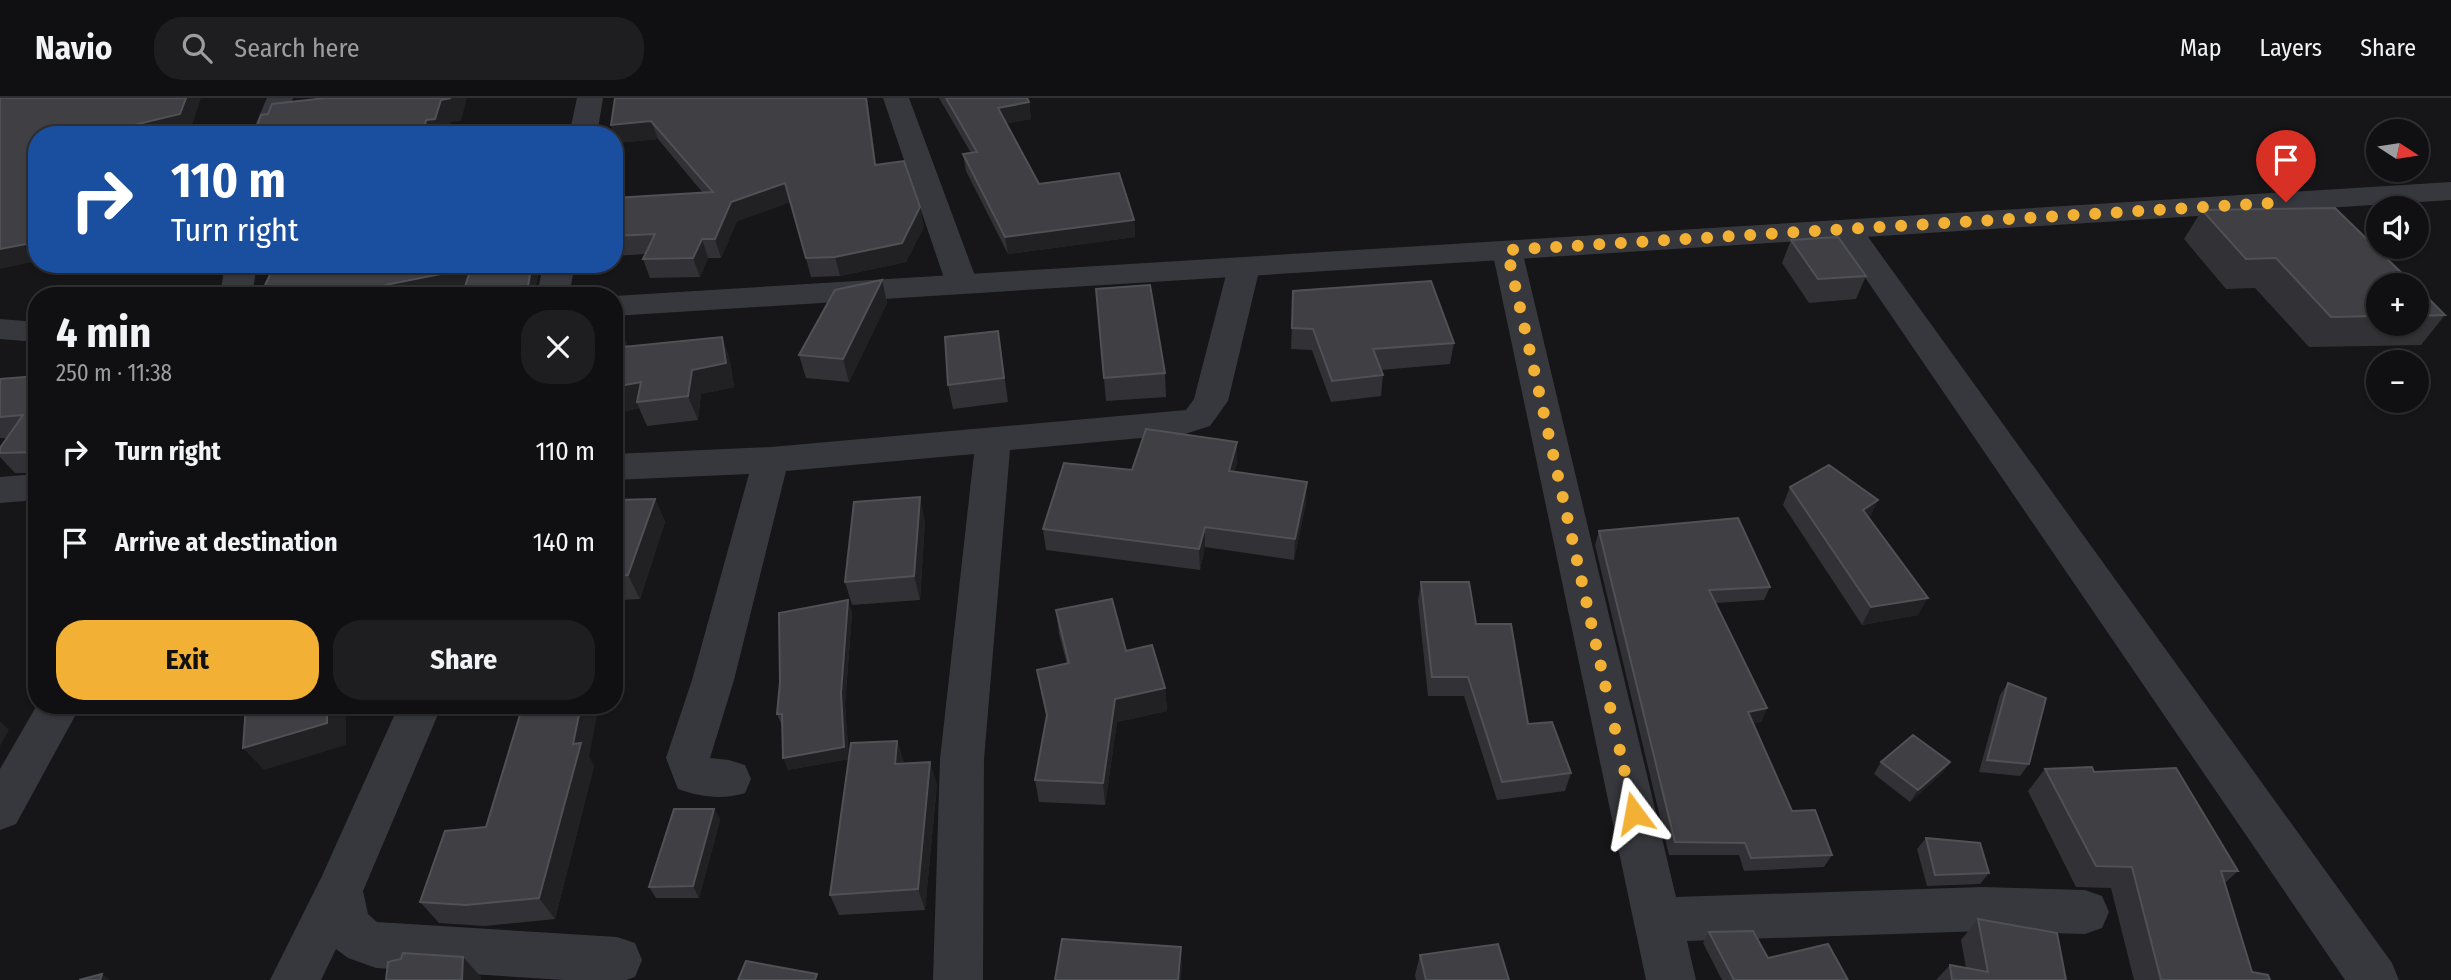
<!DOCTYPE html>
<html lang="en">
<head>
<meta charset="utf-8">
<style>
  body { margin:0; font-family:"Fira Sans Condensed",sans-serif; background:#1e1e20; color:#f1f3f6; height:100vh; display:flex; flex-direction:column; font-size:26px; white-space:nowrap }
  * { box-sizing:border-box; margin:0 }
  p { font-size:23px; color:#9c9d9f }
  .icon { flex:none; width:38px; height:38px; fill:none; stroke:currentColor; stroke-width:2; stroke-linecap:round; stroke-linejoin:round }
  .map { position:relative; flex:1; overflow:hidden }
  .drawer { position:absolute; left:28px; top:189px; width:595px; height:427px; display:flex; flex-direction:column; background:#101012; border-radius:28px; box-shadow:0 2px 5px #0004,0 0 0 2px #303032 }
  .drawer>* { flex:none }
  .banner { position:absolute; left:28px; top:28px; width:595px; height:147px; border-radius:28px; box-shadow:0 2px 5px #0004,0 0 0 2px #303032; background:#1a4fa0; color:#fff; overflow:hidden }
  .needle { width:46px; rotate:102deg }
  .controls { position:absolute; left:2366px; top:21px; display:grid; gap:14px }
  .controls a { display:grid; place-items:center; width:63px; height:63px; border-radius:50%; background:#101012; box-shadow:0 2px 5px #0004,0 0 0 2px #303032; font-size:35px }
  .pin { position:absolute; display:grid; place-items:center; width:60px; height:60px; color:#fff; margin:-72px -30px; border-radius:50% 50% 50% 0; rotate:-45deg; box-shadow:0 0 7px #0007 }
  .pin .icon { rotate:45deg }
  .me { position:absolute; width:77px; margin:-38px; rotate:347deg; stroke-linejoin:round; filter:drop-shadow(0 0 5px #0008) }
  .turn { display:flex; align-items:center; gap:24px; height:147px; padding:0 28px; font-size:32px }
  .turn .icon { width:91px; height:91px; stroke-width:2.5 }
  .turn b { display:block; font-size:49px; line-height:60px }
  .round { display:grid; place-items:center; flex:none; width:74px; height:74px; border-radius:28px; background:#1e1e20 }
  .head { display:flex; align-items:center; justify-content:space-between; height:119px; padding:0 28px }
  h1 { font-size:42px; font-weight:700; line-height:52px }
  .cta { display:flex; gap:14px; margin-top:auto; padding:14px 28px }
  .cta a { flex:1; height:80px; border-radius:28px; background:#f2b134; color:#111; font-size:28px; font-weight:700; line-height:80px; text-align:center }
  .cta a+a { background:#1e1e20; color:#f1f3f6 }
  ul { padding:0; list-style:none }
  li { display:flex; align-items:center; gap:21px; height:91px; padding:0 28px }
  li div { flex:1 }
  li b { display:block; font-size:26px }
  li em { font-style:normal }
  header { display:flex; align-items:center; gap:42px; box-sizing:border-box; height:98px; padding:0 35px; background:#101012; border-bottom:2px solid #303032 }
  header strong { font-size:33px }
  nav { display:flex; gap:38px; margin-inline-start:auto; font-size:24px }
  .search { width:490px; height:63px; background:#1e1e20; display:flex; align-items:center; gap:18px; box-sizing:border-box; padding:0 24px; border-radius:28px; color:#9c9d9f; font-size:26px }
  .map>svg:first-child { display:block }
</style>
</head>
<body>
<header>
<strong>Navio</strong>
<div class="search"><svg class="icon" aria-label="search" viewBox="0 0 24 24"><circle cx="10" cy="10" r="6"/><path d="M15 15l6 6"/></svg>Search here</div>
<nav><a>Map</a><a>Layers</a><a>Share</a></nav>
</header>
<div class="map">
<svg width="2451" height="882" viewBox="0 0 2451 882">
  <rect width="100%" height="100%" fill="#161618"/>
  <g fill="none" stroke-linecap="round" stroke-linejoin="round">
    <path fill="#37383d" fill-rule="evenodd" d="M267 0H293L279 37H251Z
      M577 0H603L597 37H569Z
      M883 0H909L978 186 973 193 962 196 951 193 946 186Z
      M1847 122 1858 125 2392 865 2399 882H2345L1832 131 1836 125Z
      M1507 143 1518 145 1522 152 1676 799 1983 789 2085 792 2102 798 2109 814 2102 830 2085 836 1983 833 1687 843 1696 882H1646L1492 152 1496 145Z
      M1244 160 1255 162 1260 169 1228 303 1210 328 1185 336 1010 352 984 661 983 882H933L940 661 974 356 786 373 734 582 710 660 729 662 745 667 751 681 745 695C723 702 700 699 678 691L666 660 692 582 749 376 614 382V356L771 349 1186 312 1194 301 1228 169 1233 162Z
      M225 166H257L252 198H220Z
      M543 166H575L569 198H537Z
      M37 376V402L0 405V379Z
      M37 607H81L16 726 0 732V671Z
      M399 607H442L363 793 368 816 377 824 617 839 635 845 642 862 635 879 626 882H564L376 870 348 860 336 851 321 882H270L322 778Z"/>
    <path fill="#37383d" fill-rule="evenodd" d="M2451 84V102L614 218V198Z
      M0 221 37 224V244L0 241Z"/>
  </g>
  <path fill="#323236" d="M867 0 876 66 924 128 906 164 840 178 811 179 791 104 737 123 721 160H708L700 179 650 180 643 161 645 156 614 158V100L703 95 658 41 617 45 611 27Z
    M939 0H1027L1029 4 1031 21 1007 25 1039 86 1134 122 1135 139 1008 156 966 73 963 56 971 55Z
    M2202 112 2378 187V226H2417V189L2445 217 2421 247 2309 249 2255 190 2226 191 2184 141Z
    M1791 142 1866 178 1856 201 1809 205 1782 165Z
    M882 182 887 205 849 284 806 280 799 257Z
    M1096 191 1165 275 1166 299 1106 303Z
    M1293 193 1454 245 1450 266 1381 272 1383 277 1381 298 1331 304 1312 252 1291 251Z
    M998 233 1008 304 953 311 948 287Z
    M622 235 628 249 722 239 730 263 734 289 701 296 698 322 647 328 639 310 614 316Z
    M37 278V375H15L0 359V350L7 340H0V281Z
    M1237 344V365L1234 374 1306 405 1294 462 1205 449 1200 472 1046 452 1043 431 1132 372Z
    M1790 389 1869 420 1918 517 1862 527 1783 407Z
    M655 401 665 424 640 501 619 502 614 528V402Z
    M925 423 920 502 852 507 845 484Z
    M1599 433 1770 489 1764 502 1715 505 1767 610 1761 624 1753 625 1792 713 1832 757 1824 769 1744 773 1739 757H1669L1595 447Z
    M1421 484 1476 526 1528 626 1571 675 1565 693 1497 702 1464 598H1428L1418 503Z
    M848 502 852 515 845 607 849 661 788 672 782 628 777 616Z
    M1056 512 1126 553 1165 590 1167 613 1117 624 1105 707 1039 704 1035 682 1047 621 1037 572 1067 566 1059 536Z
    M2008 585 2029 666 2020 678 1979 674 2000 597Z
    M897 643 904 665 937 686 925 812 839 817 830 797Z
    M589 659 594 668 555 821 484 828 439 825 420 804 486 729Z
    M1881 664H1950L1942 675 1910 704 1874 676Z
    M2045 671 2094 674 2238 773 2225 785 2252 874 2270 882H2134L2111 790 2076 789 2028 693Z
    M714 711 720 722 699 800H656L649 789Z
    M1926 740 1989 775 1980 786 1927 788 1917 751Z
    M1978 821 2066 882H1936L1950 867 1966 870 1961 842Z
    M1709 834 1768 860 1848 882H1722L1703 845Z
    M1420 857 1509 882H1416L1415 877Z"/>
  <path fill="#212124" d="M186 0H201L190 33 173 37H92Z
    M451 0H467L461 23 451 24 447 37H423L426 22 441 2Z
    M866 0H867L879 85 875 67Z
    M1029 4 1031 21 1001 27 998 10Z
    M651 23 658 41 617 45 611 27Z
    M785 85 791 104 737 123 721 160 715 141 731 104Z
    M920 109 924 128 906 164 840 178 835 159Z
    M1134 122 1135 139 1008 156 1005 139Z
    M702 141 708 160 700 179 693 160Z
    M37 144V163L0 171V151Z
    M525 166H540L536 190 540 198H526L524 174Z
    M471 170 462 198H381L385 187Z
    M882 182 887 205 849 284 843 261Z
    M622 235 632 259 623 249Z
    M722 239 730 263 734 289 701 296 698 322 688 298 692 272Z
    M641 284 637 304 639 310 614 316V289Z
    M1237 344V365L1228 394 1229 373Z
    M1307 384 1306 405 1294 462 1295 441Z
    M920 399 925 423 920 502 914 478Z
    M655 401 665 424 640 501 628 477Z
    M1878 402 1870 420 1863 412Z
    M1205 429V449L1200 472 1199 451Z
    M614 491 619 502 614 528Z
    M1928 500 1918 517 1862 527 1871 509Z
    M848 502 852 515 845 607 849 661 788 672 783 660 841 595Z
    M1165 590 1167 613 1117 624 1105 707 1103 685 1115 601Z
    M327 607H346V647L264 672 243 650Z
    M581 607H599L589 659 594 668 555 821 539 800Z
    M1767 610 1761 624 1742 628 1748 614Z
    M0 623 9 632 0 648Z
    M897 643 904 665 895 666Z
    M930 664 937 686 925 812 918 791Z
    M1950 664 1942 675 1910 704 1918 692Z
    M714 711 720 722 699 800 693 788Z
    M1181 849 1182 870 1181 882H1178Z
    M463 859 481 879V882H462Z
    M102 876 110 882H100Z"/>
  <path fill="#3f3f44" stroke="#4f5156" stroke-width="2" d="M0 0H186L180 16 92 37H37V144L0 151Z
    M326 0H451L441 2 435 21 426 22 423 37H254L261 17 268 16 272 6Z
    M615 0H866L875 67 904 63 920 109 902 145 835 159 806 160 785 85 731 104 715 141H702L693 160 643 161 655 136 614 138V100L713 94 651 23 611 27Z
    M946 0H1027L1029 4 998 10 1039 86 1119 75 1134 122 1005 139 963 56 977 54Z
    M2335 110 2414 187H2378V218L2331 219 2276 160 2246 161 2202 112Z
    M1838 139 1866 178 1818 181 1791 142Z
    M275 166H525L524 174 530 177 526 198H462L471 170 385 187 381 198H260Z
    M882 182 843 261 799 257 835 192Z
    M1431 183 1454 245 1373 251 1383 277 1332 283 1313 231 1292 230 1293 193Z
    M1150 187 1165 275 1104 280 1096 191Z
    M2417 189 2445 217 2417 218Z
    M998 233 1004 280 948 287 945 239Z
    M622 235 623 249 722 239 726 265 692 272 688 298 637 304 641 284 614 289V236Z
    M37 278V354L0 355V350L23 317 0 319V281Z
    M1146 331 1237 344 1229 373 1307 384 1295 441 1205 429 1199 451 1043 431 1064 365 1132 372Z
    M1829 367 1878 402 1863 412 1928 500 1871 509 1790 389Z
    M920 399 914 478 845 484 854 404Z
    M655 401 628 477 614 478V402Z
    M1738 420 1770 489 1709 492 1767 610 1748 614 1792 713 1815 712 1832 757 1751 760 1745 745 1675 744 1599 433Z
    M1421 484H1469L1476 526H1511L1528 626 1552 624 1571 675 1502 684 1468 579H1432Z
    M1112 501 1126 553 1152 547 1165 590 1115 601 1103 685 1035 682 1047 617 1037 572 1069 565 1056 512Z
    M848 502 841 595 844 649 783 660 782 616H777L780 584 779 515Z
    M2008 585 2046 600 2029 666 1987 662Z
    M246 607H327V625L243 650Z
    M523 607H581L573 646 581 645 539 800 466 807 420 804 445 733 486 729Z
    M1913 637 1950 664 1918 692 1881 664Z
    M897 643 895 666 930 664 918 791 830 797 851 645Z
    M2092 669 2094 674 2176 670 2238 773H2221L2252 874 2268 877 2270 882H2161L2132 769 2096 768 2045 671Z
    M674 711H714L693 788 649 789Z
    M1926 740 1980 745 1989 775 1935 777Z
    M1978 821 2057 835 2066 882H1952L1950 867 1988 874Z
    M1753 833 1768 860 1828 846 1848 882H1734L1709 834Z
    M1062 841 1181 849 1178 882H1055Z
    M1498 846 1509 882H1426L1420 857Z
    M403 855 463 859 462 882H386L388 864 401 861Z
    M746 863 817 876 815 882H738Z
    M102 876 100 882H79Z"/>
  <g fill="none" stroke-linecap="round" stroke-linejoin="round">
    <path stroke="#f2b134" stroke-width="12" stroke-dasharray="0 21.6" d="M1634 715 1507 152 2286 104"/>
  </g>
</svg>
<div class="controls">
<a><svg class="needle" viewBox="-14 -14 28 28"><path d="M0-13l5 13h-10z" fill="#e53935"/><path d="M0 13l5-13h-10z" fill="#9c9d9f"/></svg></a>
<a><svg class="icon" aria-label="sound" viewBox="0 0 24 24"><path d="M4 9h4l5-4v14l-5-4H4zM17 9q2 3 0 6"/></svg></a>
<a>+</a>
<a>−</a>
</div>
<div class="pin" style="left:2286px;top:104px;background:#d93025"><svg class="icon" aria-label="arrive" viewBox="0 0 24 24"><path d="M6 21V4h12l-3 4 3 4H6"/></svg></div>
<svg class="me" style="left:1634px;top:715px" viewBox="-20 -20 40 40"><path d="M0-17L14 15 0 8-14 15z" fill="#f2b134" stroke="#fff" stroke-width="4"/></svg>
<div class="banner">
<div class="turn"><svg class="icon" aria-label="right" viewBox="0 0 24 24"><path d="M7 20v-9h11M14 6l5 5-5 5"/></svg><div><b>110 m</b>Turn right</div></div>
</div>
<section class="drawer">
<div class="head"><div><h1>4 min</h1><p>250 m · 11:38</p></div><a class="round"><svg class="icon" aria-label="close" viewBox="0 0 24 24"><path d="M6 6l12 12M18 6L6 18"/></svg></a></div>
<ul>
<li><svg class="icon" aria-label="right" viewBox="0 0 24 24"><path d="M7 20v-9h11M14 6l5 5-5 5"/></svg><div><b>Turn right</b></div><em>110 m</em></li>
<li><svg class="icon" aria-label="arrive" viewBox="0 0 24 24"><path d="M6 21V4h12l-3 4 3 4H6"/></svg><div><b>Arrive at destination</b></div><em>140 m</em></li>
</ul>
<div class="cta"><a>Exit</a><a>Share</a></div>
</section>
</div>
</body>
</html>
